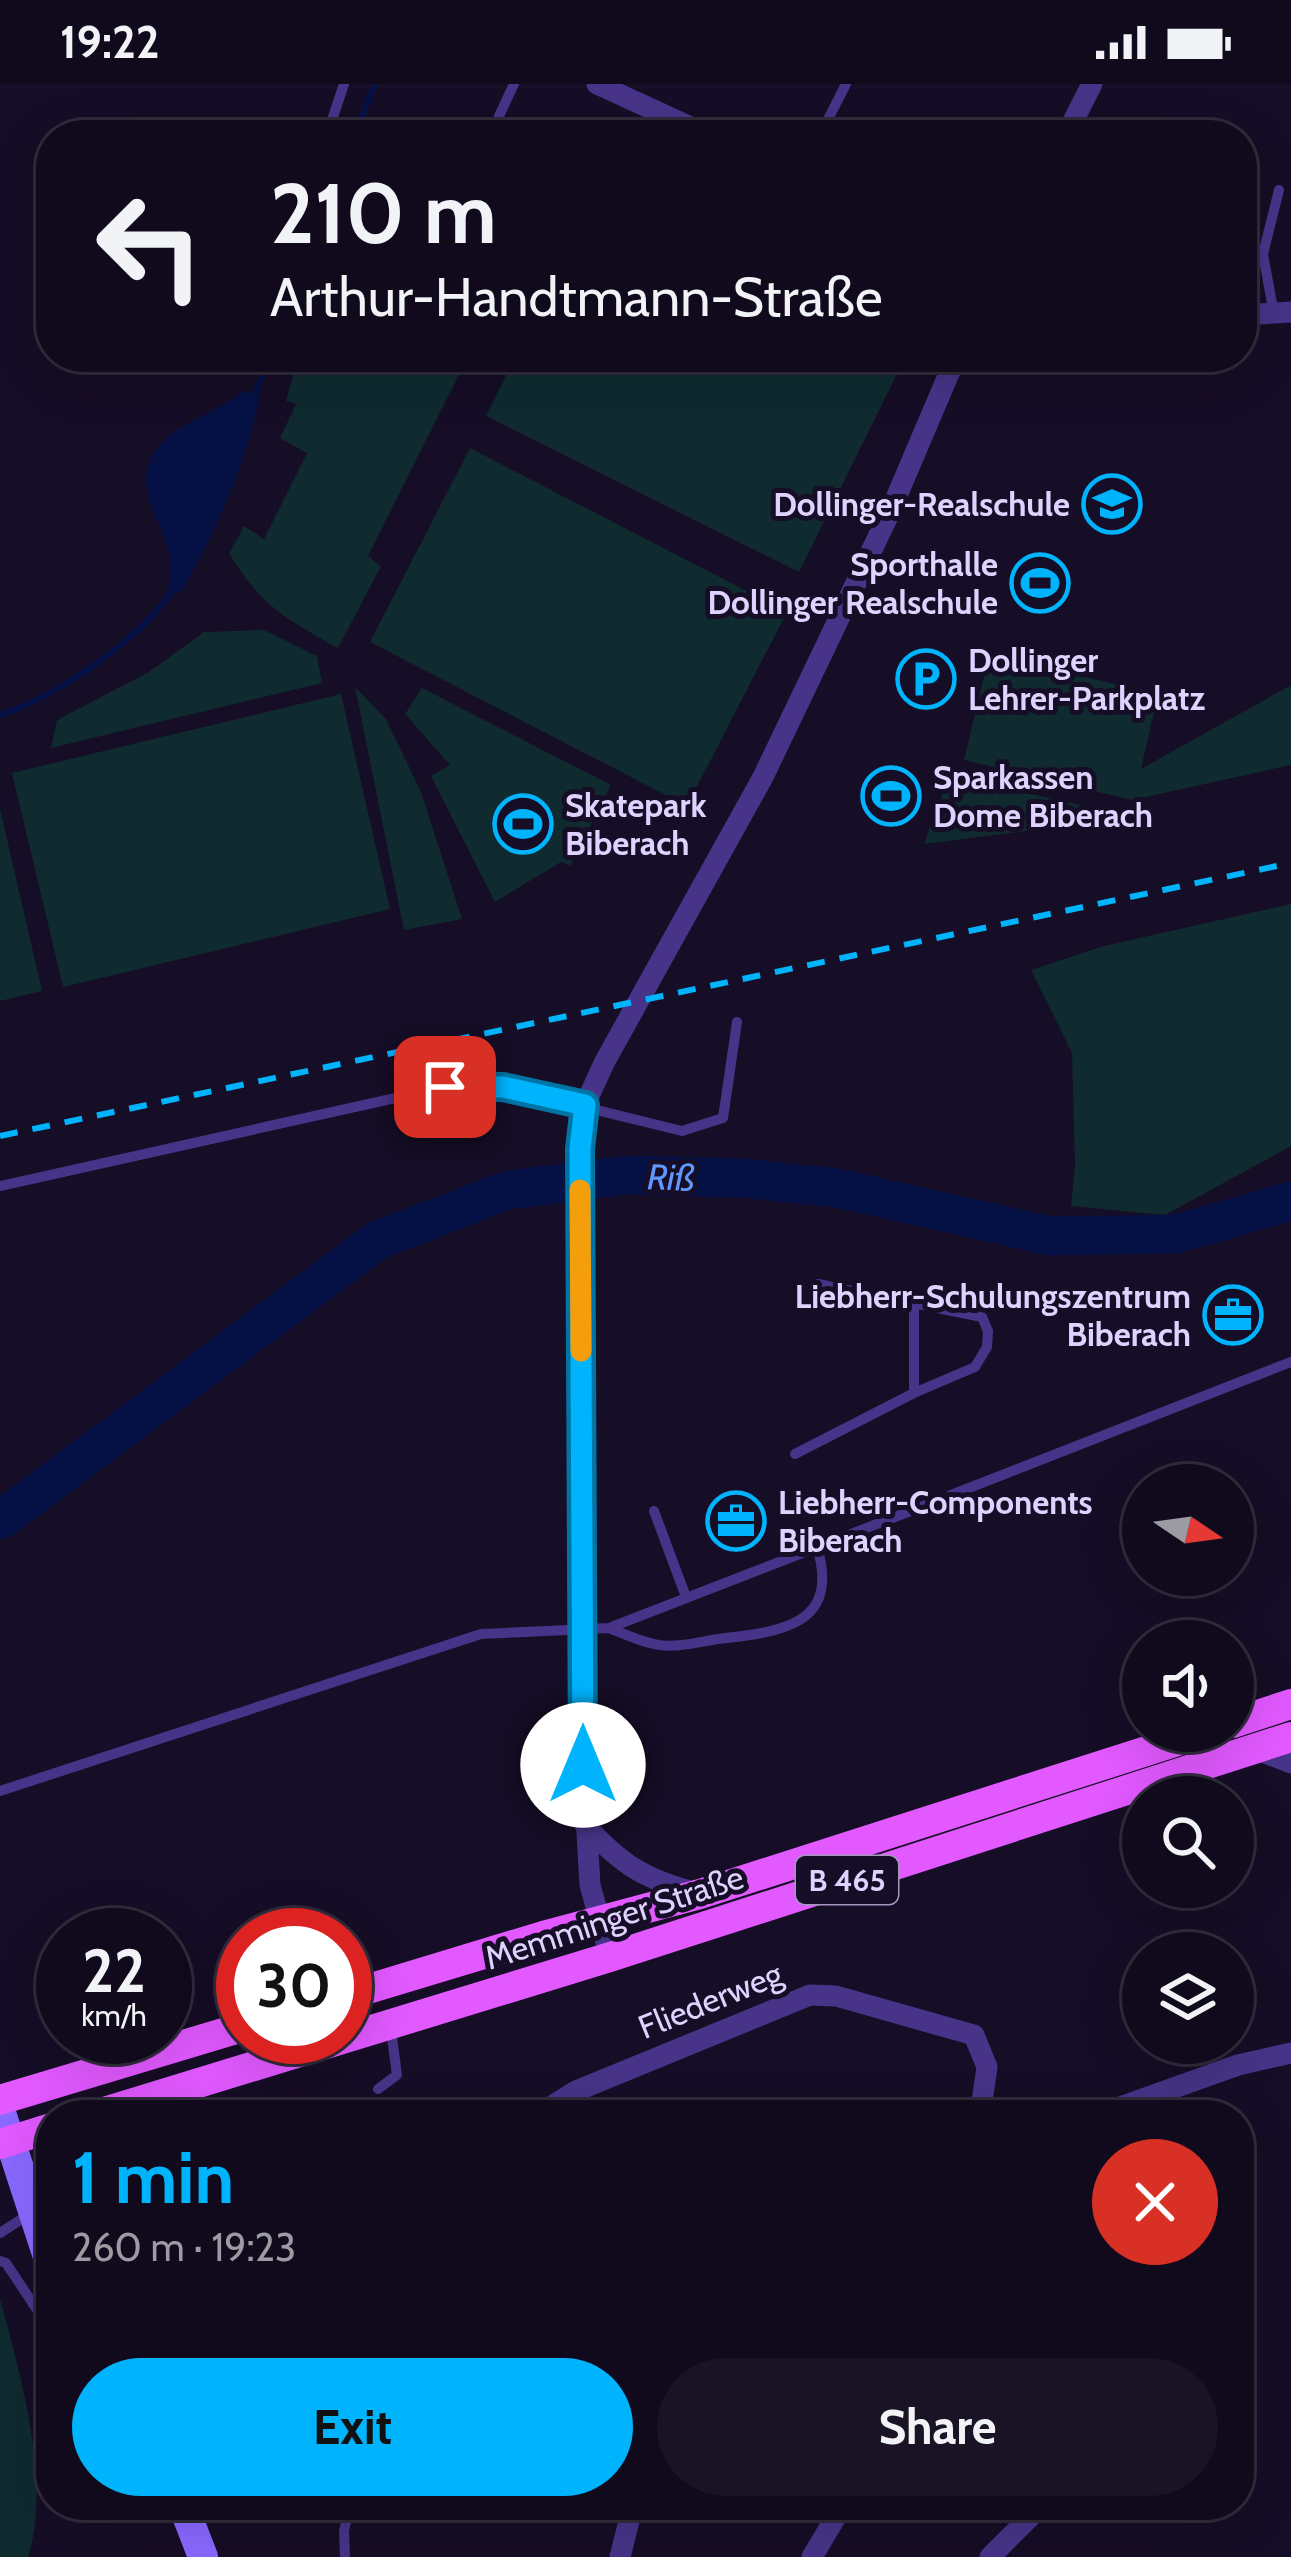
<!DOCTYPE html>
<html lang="en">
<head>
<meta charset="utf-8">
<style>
  body { margin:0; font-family:Cabin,sans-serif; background:#191325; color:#f1f3f6; height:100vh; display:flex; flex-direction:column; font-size:45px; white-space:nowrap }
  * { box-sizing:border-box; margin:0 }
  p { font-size:39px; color:#9c9aa3 }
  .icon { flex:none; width:66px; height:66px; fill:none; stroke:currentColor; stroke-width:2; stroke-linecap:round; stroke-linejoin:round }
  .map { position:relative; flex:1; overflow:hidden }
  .details { position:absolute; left:36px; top:2016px; width:1218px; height:420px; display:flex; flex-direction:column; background:#100a1c; border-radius:48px; box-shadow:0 12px 48px #0002,0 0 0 3px #302b3b }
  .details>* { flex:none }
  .guide { position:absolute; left:36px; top:36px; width:1221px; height:252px; border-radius:48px; box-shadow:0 12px 48px #0002,0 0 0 3px #302b3b; background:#100a1c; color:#f1f3f6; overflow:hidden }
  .needle { width:78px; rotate:103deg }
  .buttons { position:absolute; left:1122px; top:1380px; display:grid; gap:24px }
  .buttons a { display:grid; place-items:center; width:132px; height:132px; border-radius:50%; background:#100a1c; box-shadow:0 12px 48px #0002,0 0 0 3px #302b3b; font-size:60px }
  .speed { position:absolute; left:36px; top:1824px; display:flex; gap:24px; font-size:60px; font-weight:700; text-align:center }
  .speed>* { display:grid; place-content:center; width:156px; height:156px; border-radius:50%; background:#100a1c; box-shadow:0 12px 48px #0002,0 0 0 3px #302b3b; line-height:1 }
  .speed small { font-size:30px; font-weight:400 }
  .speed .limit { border:18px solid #d22; background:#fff; color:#111 }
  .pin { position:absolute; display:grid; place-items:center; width:102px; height:102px; color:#fff; margin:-51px; border-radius:24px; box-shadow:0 6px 18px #0006 }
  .me { position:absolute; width:132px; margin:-66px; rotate:0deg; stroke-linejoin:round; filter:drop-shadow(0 0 9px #0008) }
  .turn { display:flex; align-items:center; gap:42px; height:252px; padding:0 36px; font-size:54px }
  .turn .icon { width:156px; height:156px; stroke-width:2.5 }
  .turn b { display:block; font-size:84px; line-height:102px }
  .round { display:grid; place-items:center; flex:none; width:126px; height:126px; border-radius:63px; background:#191325 }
  .summary { display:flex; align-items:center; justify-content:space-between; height:204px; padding:0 36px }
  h1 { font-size:72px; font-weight:800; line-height:90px; color:#00b3fd }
  .primary-button { display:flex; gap:24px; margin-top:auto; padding:24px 36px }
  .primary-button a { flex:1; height:138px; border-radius:72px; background:#00b3fd; color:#111; font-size:48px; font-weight:800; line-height:138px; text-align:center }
  .primary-button a+a { background:#191325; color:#f1f3f6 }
  .status { display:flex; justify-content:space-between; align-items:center; height:84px; padding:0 60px; background:#100a1c; direction:ltr }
  .status svg { height:33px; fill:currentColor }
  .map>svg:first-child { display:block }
</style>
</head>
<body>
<div class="status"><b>19:22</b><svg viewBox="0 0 49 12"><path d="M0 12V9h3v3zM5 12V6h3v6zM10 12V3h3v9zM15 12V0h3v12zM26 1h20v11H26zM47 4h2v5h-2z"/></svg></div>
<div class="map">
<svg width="1291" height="2473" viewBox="0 0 1291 2473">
  <rect width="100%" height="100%" fill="#160d26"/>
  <path fill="#0f2b30" d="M298 273H468L368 472 381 482 338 564C283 533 264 524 229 470L244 442 264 455 307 369 280 354 296 320 286 317Z
    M515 273H879L900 284 799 488 486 332Z
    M470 364 787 528 687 722 370 558Z
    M264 546 317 572 322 599 51 664 57 636 149 588 204 548Z
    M989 571 1158 610 1141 685 1291 601V681L1132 716 964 676Z
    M355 603 386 635 421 708 462 835 404 846Z
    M422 604 611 701 570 782 561 778 495 818 431 692 450 681 405 630Z
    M341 610 390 825 63 903 12 689Z
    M949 692 1135 733 924 760Z
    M0 725 42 907 0 917Z
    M1291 820V1062L1165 1131 1071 1122 1075 1081 1072 969 1031 886 1104 862Z
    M0 2215C20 2289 52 2398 28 2473H0Z"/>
  <path fill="#061146" d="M243 307 260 313C244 385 217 446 180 510L167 503C186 452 116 407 162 359 184 336 218 328 243 307Z"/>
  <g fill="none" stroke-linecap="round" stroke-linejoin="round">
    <path stroke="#061146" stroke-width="6" d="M354 51 375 0
      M253 314 270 273
      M0 631C59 611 140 556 174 504"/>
    <path stroke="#061146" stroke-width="39" d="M0 1436 378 1156 508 1106 626 1091 741 1094 837 1104 1050 1152 1176 1150 1291 1117"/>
    <path stroke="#473488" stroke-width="10" d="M499 32 514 0
      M327 51 344 0
      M820 51 846 0
      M1274 230 1263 170 1279 106
      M0 1102 445 1003H503L682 1047 723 1034 737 938
      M914 1309V1218
      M795 1370 914 1309 975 1283 987 1263 988 1247 982 1233 818 1200
      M951 1411 1291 1278
      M654 1427 686 1513
      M609 1544C624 1550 639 1557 654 1560 673 1565 699 1558 718 1555 780 1548 841 1542 817 1463
      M0 1707 481 1550 609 1544 931 1419
      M378 2005 397 1991 391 1946
      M322 2031H324
      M0 2149 31 2129
      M0 2177 6 2179 51 2247
      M345 2473 344 2447 350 2421"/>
    <path stroke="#473488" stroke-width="21" d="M597 0 708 51
      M1066 51 1092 0
      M1242 231 1291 228
      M1255 1665 1291 1679
      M585 1741C620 1779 643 1795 694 1808
      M610 1873 590 1801 583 1681 580 1065 585 1021 604 979 763 693 890 428 956 273
      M538 2031 576 2007 810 1911 836 1912 974 1951 987 1983 980 2031
      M1098 2031 1238 1981 1291 1969
      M620 2473 633 2421
      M812 2473 843 2421
      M990 2473 1042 2421"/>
    <path stroke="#8969ff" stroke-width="30" d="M0 2026 51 2182
      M183 2421 203 2473"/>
    <path stroke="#e159ff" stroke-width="30" d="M1233 1639 1291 1620
      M345 1912 543 1852 700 1810 1209 1647
      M0 2016 243 1943
      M94 2031 610 1873 1291 1653
      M0 2060 51 2044"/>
    <path stroke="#00b3fd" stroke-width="6" stroke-dasharray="18 15" stroke-linecap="butt" d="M0 1052 1291 779"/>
  </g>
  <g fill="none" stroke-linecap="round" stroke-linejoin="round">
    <defs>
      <path id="route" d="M445 1003H503L585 1021 580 1065 583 1681"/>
    </defs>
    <use href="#route" stroke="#0074a4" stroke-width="30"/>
    <use href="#route" stroke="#00b3fd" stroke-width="21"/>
    <path stroke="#f59e0b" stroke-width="21" d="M580 1106 581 1267"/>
  </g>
  <defs>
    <symbol id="school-ring" viewBox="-11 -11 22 22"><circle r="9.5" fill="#160d26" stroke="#00b3fd" stroke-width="1.5"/><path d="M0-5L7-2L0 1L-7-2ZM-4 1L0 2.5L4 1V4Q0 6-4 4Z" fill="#00b3fd"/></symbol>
    <symbol id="stadium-ring" viewBox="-11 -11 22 22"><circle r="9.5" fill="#160d26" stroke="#00b3fd" stroke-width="1.5"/><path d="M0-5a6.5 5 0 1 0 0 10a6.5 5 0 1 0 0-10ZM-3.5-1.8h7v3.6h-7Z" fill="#00b3fd"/></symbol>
    <symbol id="parking-ring" viewBox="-11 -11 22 22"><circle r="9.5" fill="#160d26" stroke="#00b3fd" stroke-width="1.5"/><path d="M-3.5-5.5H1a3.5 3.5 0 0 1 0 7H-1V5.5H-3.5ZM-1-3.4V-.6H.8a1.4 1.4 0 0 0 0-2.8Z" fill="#00b3fd"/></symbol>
    <symbol id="office-ring" viewBox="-11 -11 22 22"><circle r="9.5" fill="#160d26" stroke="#00b3fd" stroke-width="1.5"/><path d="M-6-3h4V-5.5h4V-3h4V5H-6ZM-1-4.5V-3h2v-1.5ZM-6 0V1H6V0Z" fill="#00b3fd"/></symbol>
  </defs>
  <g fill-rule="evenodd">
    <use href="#school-ring" x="1079" y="387" width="66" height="66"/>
    <use href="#stadium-ring" x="1007" y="466" width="66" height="66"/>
    <use href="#parking-ring" x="893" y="562" width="66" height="66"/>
    <use href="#stadium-ring" x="858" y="679" width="66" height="66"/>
    <use href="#stadium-ring" x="490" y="707" width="66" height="66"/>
    <use href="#office-ring" x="1200" y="1198" width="66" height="66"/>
    <use href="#office-ring" x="703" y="1404" width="66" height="66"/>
  </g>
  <g text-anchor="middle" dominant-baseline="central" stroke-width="10" stroke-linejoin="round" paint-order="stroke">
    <rect fill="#160d26" stroke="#a397be" stroke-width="3" x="796" y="1772" width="102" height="48" rx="9"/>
    <g font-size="30" font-weight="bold" fill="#dfd2ff">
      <text x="847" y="1796">B 465</text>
    </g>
    <g font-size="33" font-weight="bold" fill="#dfd2ff" stroke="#160d26" text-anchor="start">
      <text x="1070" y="420" text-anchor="end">Dollinger-Realschule</text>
      <text x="998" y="480" text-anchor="end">Sporthalle<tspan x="998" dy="38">Dollinger Realschule</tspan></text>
      <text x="968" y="576">Dollinger<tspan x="968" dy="38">Lehrer-Parkplatz</tspan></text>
      <text x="933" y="693">Sparkassen<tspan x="933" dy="38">Dome Biberach</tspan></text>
      <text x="565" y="721">Skatepark<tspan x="565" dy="38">Biberach</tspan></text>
      <text x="1191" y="1212" text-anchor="end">Liebherr-Schulungszentrum<tspan x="1191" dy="38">Biberach</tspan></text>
      <text x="778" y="1418">Liebherr-Components<tspan x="778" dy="38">Biberach</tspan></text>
    </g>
    <g font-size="33" fill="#dfd2ff" stroke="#160d26">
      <text transform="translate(614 1833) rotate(-18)">Memminger Straße</text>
      <text transform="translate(710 1916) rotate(-22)">Fliederweg</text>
    </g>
    <g font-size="36" font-style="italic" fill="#6097ff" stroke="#160d26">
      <text transform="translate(671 1093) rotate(2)">Riß</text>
    </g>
  </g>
</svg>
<div class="buttons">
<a><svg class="needle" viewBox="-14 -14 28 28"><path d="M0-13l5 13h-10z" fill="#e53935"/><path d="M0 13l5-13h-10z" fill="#9c9aa3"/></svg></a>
<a><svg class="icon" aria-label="sound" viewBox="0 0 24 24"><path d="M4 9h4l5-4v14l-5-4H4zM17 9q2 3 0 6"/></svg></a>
<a><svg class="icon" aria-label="search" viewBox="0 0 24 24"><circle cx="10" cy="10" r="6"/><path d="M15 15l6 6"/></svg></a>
<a><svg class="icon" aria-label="layers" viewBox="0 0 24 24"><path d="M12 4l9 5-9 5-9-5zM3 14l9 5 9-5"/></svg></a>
</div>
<div class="speed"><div>22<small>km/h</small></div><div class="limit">30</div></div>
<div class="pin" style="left:445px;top:1003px;background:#d93025"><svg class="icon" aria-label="arrive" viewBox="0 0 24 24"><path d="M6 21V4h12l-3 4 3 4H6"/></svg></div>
<svg class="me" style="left:583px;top:1681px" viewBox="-20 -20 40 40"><circle r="19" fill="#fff"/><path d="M0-13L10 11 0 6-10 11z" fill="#00b3fd"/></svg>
<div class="guide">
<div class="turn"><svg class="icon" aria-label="left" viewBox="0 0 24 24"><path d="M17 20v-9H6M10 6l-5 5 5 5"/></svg><div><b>210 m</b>Arthur-Handtmann-Straße</div></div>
</div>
<section class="details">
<div class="summary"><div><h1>1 min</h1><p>260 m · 19:23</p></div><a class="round" style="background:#d93025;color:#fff"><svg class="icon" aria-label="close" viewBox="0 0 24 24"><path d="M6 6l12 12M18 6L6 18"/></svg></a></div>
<div class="primary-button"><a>Exit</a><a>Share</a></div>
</section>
</div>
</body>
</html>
